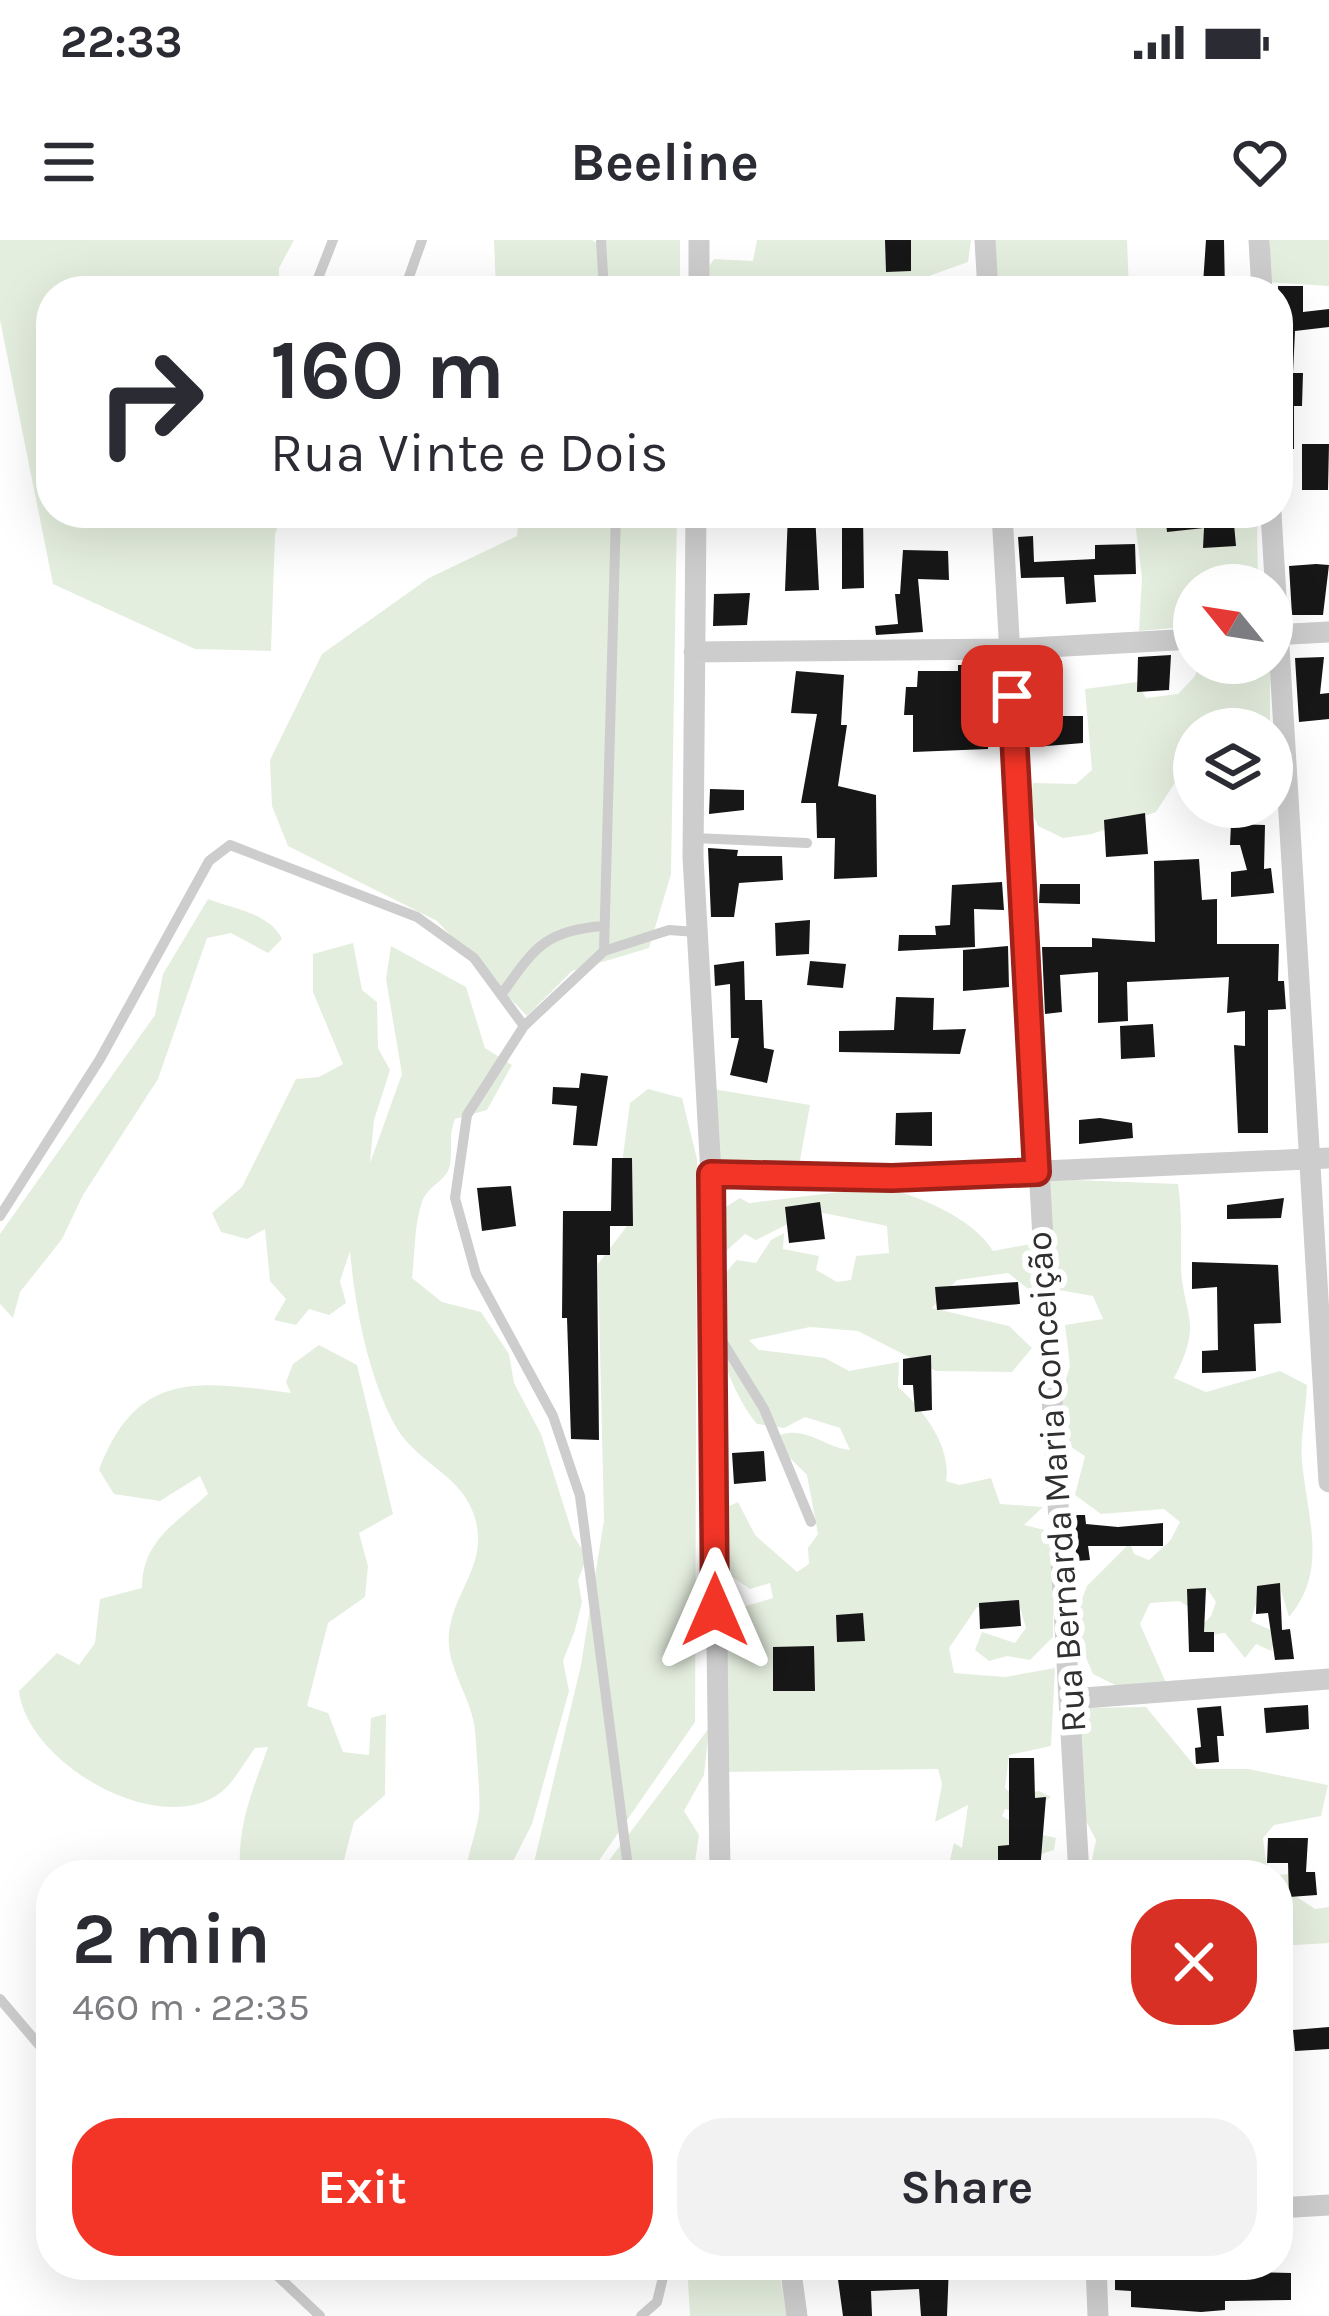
<!DOCTYPE html>
<html lang="en">
<head>
<meta charset="utf-8">
<style>
  body { margin:0; font-family:Karla,sans-serif; background:#f2f2f3; color:#2b2b33; height:100vh; display:flex; flex-direction:column; font-size:45px; white-space:nowrap }
  * { box-sizing:border-box; margin:0 }
  p { font-size:39px; color:#7c7c81 }
  .icon { flex:none; width:66px; height:66px; fill:none; stroke:currentColor; stroke-width:2; stroke-linecap:round; stroke-linejoin:round }
  .map { position:relative; flex:1; overflow:hidden }
  .sheet { position:absolute; left:36px; top:1620px; width:1257px; height:420px; display:flex; flex-direction:column; background:#fff; border-radius:48px; box-shadow:0 12px 48px #0002 }
  .sheet>* { flex:none }
  .top-card { position:absolute; left:36px; top:36px; width:1257px; height:252px; border-radius:48px; box-shadow:0 12px 48px #0002; background:#fff; color:#2b2b33; overflow:hidden }
  .needle { width:78px; rotate:300deg }
  .fabs { position:absolute; left:1173px; top:324px; display:grid; gap:24px }
  .fabs a { display:grid; place-items:center; width:120px; height:120px; border-radius:50%; background:#fff; box-shadow:0 12px 48px #0002; font-size:60px }
  .pin { position:absolute; display:grid; place-items:center; width:102px; height:102px; color:#fff; margin:-51px; border-radius:24px; box-shadow:0 6px 18px #0006 }
  .me { position:absolute; width:132px; margin:-66px; rotate:0deg; stroke-linejoin:round; filter:drop-shadow(0 0 9px #0008) }
  .turn { display:flex; align-items:center; gap:42px; height:252px; padding:0 36px; font-size:54px }
  .turn .icon { width:156px; height:156px; stroke-width:2.5 }
  .turn b { display:block; font-size:84px; line-height:102px }
  .round { display:grid; place-items:center; flex:none; width:126px; height:126px; border-radius:48px; background:#f2f2f3 }
  .overview { display:flex; align-items:center; justify-content:space-between; height:204px; padding:0 36px }
  h1 { font-size:72px; font-weight:700; line-height:90px }
  .action { display:flex; gap:24px; margin-top:auto; padding:24px 36px }
  .action a { flex:1; height:138px; border-radius:48px; background:#f33527; color:#fff; font-size:48px; font-weight:700; line-height:138px; text-align:center }
  .action a+a { background:#f2f2f3; color:#2b2b33 }
  .status { display:flex; justify-content:space-between; align-items:center; height:84px; padding:0 60px; background:#fff; direction:ltr }
  .status svg { height:33px; fill:currentColor }
  header { display:flex; justify-content:space-between; align-items:center; height:156px; padding:0 36px; background:#fff; font-size:54px; font-weight:700 }
  .map>svg:first-child { display:block }
</style>
</head>
<body>
<div class="status"><b>22:33</b><svg viewBox="0 0 49 12"><path d="M0 12V9h3v3zM5 12V6h3v6zM10 12V3h3v9zM15 12V0h3v12zM26 1h20v11H26zM47 4h2v5h-2z"/></svg></div>
<header><svg class="icon" aria-label="menu" viewBox="0 0 24 24"><path d="M4 6h16M4 12h16M4 18h16"/></svg>Beeline<svg class="icon" aria-label="heart" viewBox="0 0 24 24"><path d="M12 20l-8-8c-3-5 5-10 8-4 3-6 11-1 8 4z"/></svg></header>
<div class="map">
<svg width="1329" height="2076" viewBox="0 0 1329 2076">
  <rect width="100%" height="100%" fill="#fff"/>
  <path fill="#e4eede" d="M0 0H294L279 28V51H51V273H282L275 294 271 411 195 409 53 344 0 80Z
    M494 0H592L603 7 604 0H680V51H496Z
    M757 0H971L968 22 915 41 930 51H706V31L714 19 753 21Z
    M994 0H1127L1129 51H1007L994 43Z
    M1270 0H1329V46L1266 42Z
    M519 273H677L671 634 649 708 572 731 527 776 437 681 288 606 272 566 270 520 322 414 429 338 517 296Z
    M1134 273H1257L1258 345H1194V386L1139 391 1142 338Z
    M1199 423H1270V489H1194V530H1183L1156 572 1092 594 1063 598 1038 586 1029 566 1033 543 1076 544 1092 530 1085 449 1137 442 1146 458 1178 454 1195 436Z
    M208 659C233 669 270 673 282 699L268 713 231 693 207 698 158 839 83 955 62 999 20 1052 13 1078 0 1064V994L155 775 163 734Z
    M353 703 362 750 377 762 378 808 390 830 374 880 370 923 402 834 386 739 391 706 466 747 485 808 512 825 487 870 455 879C448 897 453 907 450 925 447 941 428 945 422 962 414 985 415 1014 412 1038L442 1062 481 1072 509 1114 514 1143 541 1194 573 1295 587 1317 578 1340 582 1362 575 1390 563 1421 569 1451 532 1584 506 1635H465C468 1613 476 1594 479 1573 481 1565 476 1503 475 1491 472 1455 442 1425 450 1386 457 1349 486 1323 476 1282 465 1235 419 1226 396 1187 368 1137 355 1067 350 1011L340 1041 346 1063 329 1075 309 1069 296 1085 274 1080 286 1059 270 1041 265 989 247 999 221 992 212 973 242 947 296 839 319 837 343 824 313 752V714Z
    M648 849 682 858 697 919 695 1482 589 1635H531L581 1425 604 1280 598 1024 627 986 623 916 630 863Z
    M713 849 810 865 799 926 714 931Z
    M1050 939 1178 944C1182 971 1181 993 1181 1019 1180 1073 1206 1078 1174 1138L1206 1152 1280 1131 1307 1145C1306 1170 1300 1198 1302 1222 1307 1277 1329 1330 1289 1377L1280 1347 1260 1349 1251 1381 1277 1393 1271 1411 1256 1404 1245 1418 1225 1393 1190 1398 1211 1376 1216 1362 1208 1350 1193 1349 1191 1368 1179 1361 1150 1363 1140 1384 1167 1445 1121 1448 1093 1434 1072 1385 1087 1346 1130 1303 1134 1314 1149 1320 1170 1301 1180 1282 1164 1269 1101 1274 1075 1255 1085 1216 1049 1193 1070 1126 1065 1085 1103 1079 1093 1056 1053 1049Z
    M881 947C919 956 972 977 993 1011L1036 1003 1039 1037 1031 1051 1008 1033 957 1040 932 1068 1009 1086 1032 1108 1012 1132 936 1131 858 1091 810 1087 749 1100 759 1110 825 1118 849 1131 899 1122 898 1147C923 1169 952 1207 946 1241L959 1245 991 1238 1000 1264 1043 1267 1024 1285 1053 1292V1397L1030 1420 1007 1416 989 1421 975 1410 982 1392 1015 1403 1026 1388 1019 1364 977 1367 949 1408 954 1433 1005 1437 1055 1428 1051 1506 1009 1515 1005 1548 1015 1557 1039 1551 1051 1557 1027 1574 1005 1569 1002 1576 1026 1591 1056 1598 1054 1610 1041 1614 1011 1602 991 1635H968L949 1624 954 1603 962 1608 968 1565 935 1582 942 1544 938 1529 720 1532 725 1386 736 1369 773 1358 770 1343 750 1349 724 1331 721 1305 729 1266 738 1262 755 1295 797 1332 809 1324 808 1308 818 1294 807 1235 771 1199C804 1181 821 1207 850 1210L840 1188 805 1177 784 1188 757 1184C726 1147 695 1058 737 1020L756 1023 771 1000 784 993 783 1009 819 1016 816 1030 837 1042 851 1040 856 1016 889 1013 887 986 814 971 756 1000 745 994 725 1012 714 1004 716 973 740 958 749 963Z
    M319 1105 357 1125 393 1274 359 1293 368 1326 365 1357 328 1383 307 1466 328 1473 343 1512 369 1515 371 1478 386 1474 385 1555 354 1582 340 1635H240C237 1584 252 1553 268 1507L255 1508C245 1521 234 1543 220 1553 158 1599 27 1523 19 1451L57 1413 79 1425 95 1403 100 1359 142 1348C142 1301 176 1283 208 1254L200 1236 160 1261 114 1254 99 1230C137 1129 199 1141 291 1153L286 1142 293 1124Z
    M1146 1467 1197 1529H1248L1328 1545 1321 1576 1274 1585 1263 1598 1268 1635H1089L1096 1600 1087 1583 1072 1579 1077 1468Z
    M709 1488 704 1535 684 1571 699 1595 693 1635H618L616 1625 598 1635Z
    M1293 1634 1288 1651 1315 1669 1329 1667V1703L1278 1706 1277 1635Z
    M687 2025H778L787 2076H690Z"/>
  <path fill="#171717" d="M885 0H911V31L886 32Z
    M1206 0H1224L1225 51H1212V43L1203 44Z
    M1278 46H1303V72L1329 69V87L1295 91 1293 133H1303L1302 166H1294V209H1282Z
    M1302 204H1329L1328 250H1302Z
    M788 273H815L819 350 785 351Z
    M842 273H863L864 348 842 349Z
    M1165 273H1233L1236 306 1203 308 1204 288 1167 292Z
    M1033 296 1034 322 1095 319V305L1135 304 1136 334 1094 335 1096 362 1066 364 1064 337 1021 338 1018 297Z
    M903 310 948 311 949 340 918 339 923 392 876 395 875 386 898 384 895 354H900Z
    M1316 324 1329 325 1323 375H1292L1289 326Z
    M750 353 747 385 713 386 714 354Z
    M1171 415 1169 450 1137 452 1138 417Z
    M1324 417 1320 454 1329 453V479L1299 482 1295 418Z
    M1062 421 1059 476H1083V503L1035 507V480H1029L1028 460 1035 423Z
    M958 425H973V443L992 442 988 509 913 512V475H904L906 447H917L918 431H958Z
    M796 431 844 435 841 485H847L838 546 876 555 877 637 834 639 835 598H817L816 563H801L817 474 791 473Z
    M710 549 744 550V570L709 574Z
    M1145 573 1148 614 1106 617 1104 580Z
    M1231 584 1265 585 1264 629 1271 628 1274 653 1231 657V632L1247 630 1240 605H1230Z
    M708 608 738 610 737 616H782L783 640 739 643 734 677H711Z
    M1199 619 1202 660 1217 659V704H1279L1278 741H1284L1286 769 1268 770V893H1238L1234 805 1245 806V771L1227 773 1229 737 1127 742 1128 781 1098 783V732L1060 735 1062 772 1045 774 1042 707H1092V698L1155 702 1154 621Z
    M1002 642 1004 670 974 669 975 707 898 711 899 695H936L935 686 950 685 952 645Z
    M1040 644H1080V664L1039 663Z
    M810 680 809 714 776 716 775 683Z
    M1008 706 1009 747 963 751V710Z
    M744 721 745 760H762L764 808 774 810 767 843 730 835 739 798H731L730 744 715 746 714 725Z
    M810 721 846 724 843 748 807 745Z
    M896 757 934 758 933 790 966 789 960 814 839 812V791L894 790Z
    M1153 784 1155 817 1121 819 1120 786Z
    M581 833 608 836 597 906 573 905 577 866 552 864 553 847 579 848Z
    M932 872V906L895 905 896 873Z
    M1100 878 1132 883 1133 898 1079 904V880Z
    M612 918H632L633 986H610V1015H597L599 1200 571 1199 567 1078H562L563 971H611Z
    M511 946 516 986 482 991 477 948Z
    M1284 958 1281 978 1227 979V965Z
    M820 962 825 999 789 1003 785 967Z
    M1192 1022 1278 1025 1281 1083 1254 1084 1256 1131 1202 1133V1111L1218 1110 1217 1047 1192 1049Z
    M1018 1042 1020 1064 937 1070 935 1047Z
    M931 1115 932 1170 915 1172 913 1145H903V1119Z
    M764 1211 766 1241 734 1244 732 1213Z
    M1075 1275H1085L1086 1284 1118 1287 1163 1283V1306H1088L1090 1320 1076 1321Z
    M1280 1343 1282 1390 1290 1389 1294 1419 1275 1420 1268 1373 1256 1374 1257 1346Z
    M1206 1348 1204 1392H1214V1412H1189L1187 1349Z
    M1019 1360 1021 1386 980 1389 979 1363Z
    M863 1373 865 1401 837 1402 836 1375Z
    M814 1406 815 1451H773V1407Z
    M1308 1465 1309 1489 1266 1493 1264 1468Z
    M1221 1466 1224 1496H1217L1219 1522 1196 1524 1195 1508 1201 1507 1197 1468Z
    M1009 1518H1034L1035 1558 1046 1557 1040 1631 998 1632V1606L1009 1605Z
    M1268 1598H1308L1306 1632H1315L1317 1655 1289 1657 1288 1623H1267Z
    M1329 1787V1809L1295 1811 1293 1790Z
    M836 2025H949L947 2076H921L919 2049 871 2051 872 2076H843Z
    M1222 2031 1291 2033V2060L1225 2061V2070L1201 2072 1131 2067V2051L1115 2050V2033L1190 2037Z"/>
  <g fill="none" stroke-linecap="round" stroke-linejoin="round">
    <path stroke="#cdcdcd" stroke-width="10" d="M601 0 604 51
      M313 51 333 0
      M404 51 422 0
      M694 598 807 603
      M604 711 616 273
      M501 755C534 709 544 690 604 686
      M0 976 100 819 209 621 230 605 417 677 474 718 524 786
      M716 1091 764 1169 811 1282
      M629 1635 580 1256 553 1176 476 1034 455 958 467 875 524 786 604 711 669 690 696 692
      M0 1759 51 1819
      M266 2025 320 2076
      M641 2076 657 2062 666 2025"/>
    <path stroke="#cdcdcd" stroke-width="21" d="M985 0 988 51
      M1259 0 1262 51
      M699 51V0
      M696 273 693 617 711 934 720 1635
      M1002 273 1079 1635
      M1271 273 1329 1242
      M1272 395 1329 392
      M694 412 1010 409 1194 399
      M711 934 892 938 1329 918
      M1071 1459 1329 1439
      M1278 1968 1329 1965
      M790 2025 797 2076
      M1096 2025 1098 2076"/>
  </g>
  <g fill="none" stroke-linecap="round" stroke-linejoin="round">
    <defs>
      <path id="route" d="M715 1370 711 934 892 938 1037 932 1012 456"/>
    </defs>
    <use href="#route" stroke="#9e2219" stroke-width="30"/>
    <use href="#route" stroke="#f33527" stroke-width="21"/>
  </g>
  <g text-anchor="middle" dominant-baseline="central" stroke-width="12" stroke-linejoin="round" paint-order="stroke">
    <g font-size="36" fill="#303030" stroke="#fff">
      <text transform="translate(1056 1242) rotate(-94)">Rua Bernarda Maria Conceição</text>
    </g>
  </g>
</svg>
<div class="fabs">
<a><svg class="needle" viewBox="-14 -14 28 28"><path d="M0-13l5 13h-10z" fill="#e53935"/><path d="M0 13l5-13h-10z" fill="#7c7c81"/></svg></a>
<a><svg class="icon" aria-label="layers" viewBox="0 0 24 24"><path d="M12 4l9 5-9 5-9-5zM3 14l9 5 9-5"/></svg></a>
</div>
<div class="pin" style="left:1012px;top:456px;background:#d93025"><svg class="icon" aria-label="arrive" viewBox="0 0 24 24"><path d="M6 21V4h12l-3 4 3 4H6"/></svg></div>
<svg class="me" style="left:715px;top:1370px" viewBox="-20 -20 40 40"><path d="M0-17L14 15 0 8-14 15z" fill="#f33527" stroke="#fff" stroke-width="4"/></svg>
<div class="top-card">
<div class="turn"><svg class="icon" aria-label="right" viewBox="0 0 24 24"><path d="M7 20v-9h11M14 6l5 5-5 5"/></svg><div><b>160 m</b>Rua Vinte e Dois</div></div>
</div>
<section class="sheet">
<div class="overview"><div><h1>2 min</h1><p>460 m · 22:35</p></div><a class="round" style="background:#d93025;color:#fff"><svg class="icon" aria-label="close" viewBox="0 0 24 24"><path d="M6 6l12 12M18 6L6 18"/></svg></a></div>
<div class="action"><a>Exit</a><a>Share</a></div>
</section>
</div>
</body>
</html>
